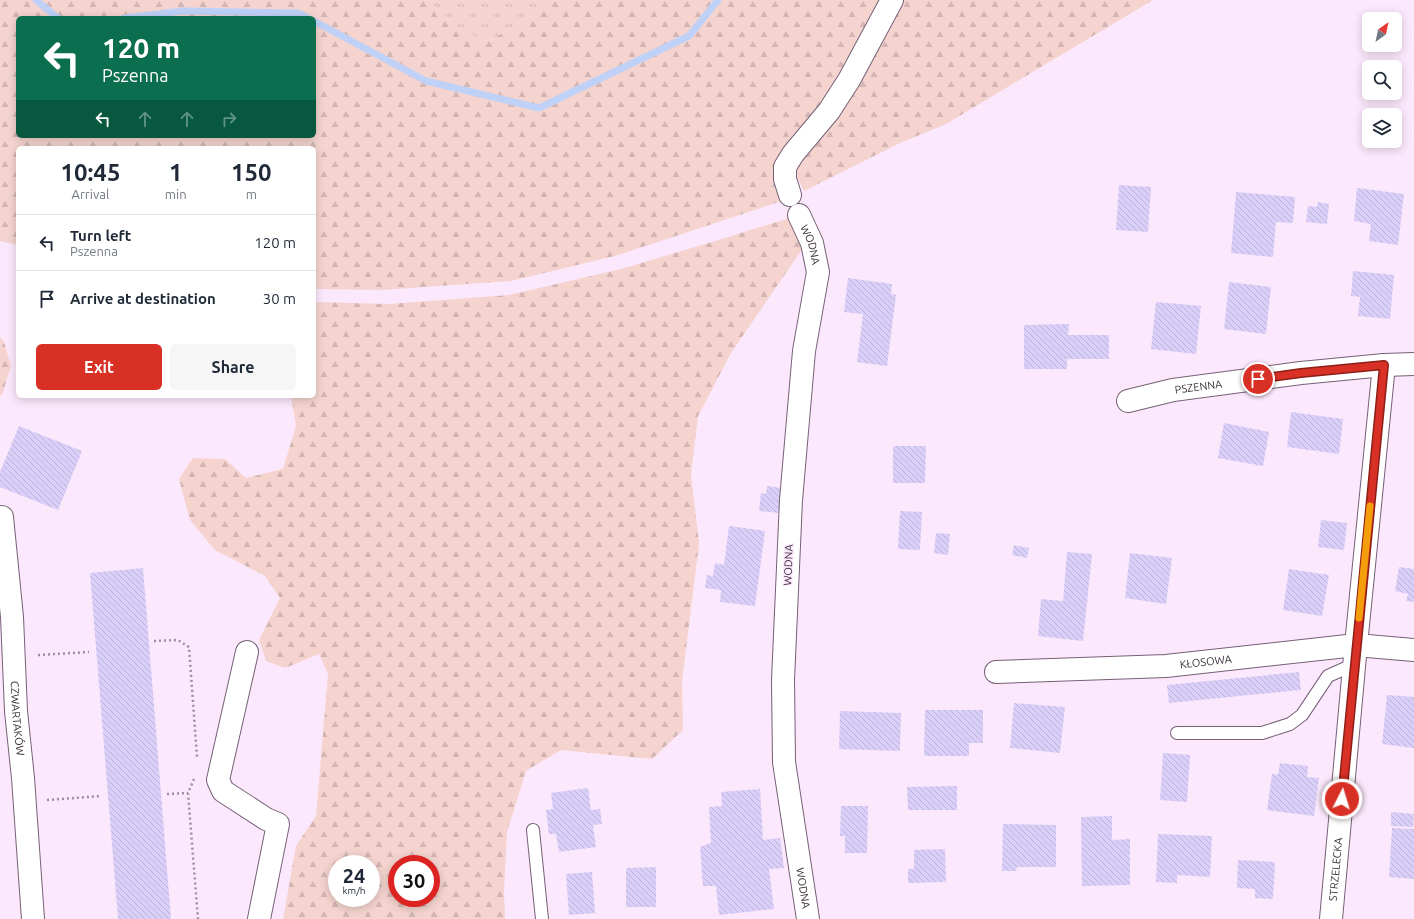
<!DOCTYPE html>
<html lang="en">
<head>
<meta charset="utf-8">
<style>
  body { margin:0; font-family:Ubuntu,sans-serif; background:#f6f6f7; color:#1f2937; height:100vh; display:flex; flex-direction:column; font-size:15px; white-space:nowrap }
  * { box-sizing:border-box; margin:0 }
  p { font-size:13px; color:#747a83 }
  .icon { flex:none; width:22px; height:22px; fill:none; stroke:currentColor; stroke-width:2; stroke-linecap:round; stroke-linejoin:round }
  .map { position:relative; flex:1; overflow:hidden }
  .sheet { position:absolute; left:16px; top:146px; width:300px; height:252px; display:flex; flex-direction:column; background:#fff; border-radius:6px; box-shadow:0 2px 10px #0003 }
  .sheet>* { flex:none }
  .guide { position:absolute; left:16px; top:16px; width:300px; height:122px; border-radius:6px; box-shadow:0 2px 10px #0003; background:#0b6e4f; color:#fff; overflow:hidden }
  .needle { width:26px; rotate:33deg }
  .fabs { position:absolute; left:1362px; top:12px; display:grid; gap:8px }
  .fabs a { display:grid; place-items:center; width:40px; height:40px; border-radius:6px; background:#fff; box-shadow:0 2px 10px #0003; font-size:20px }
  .speed { position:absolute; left:328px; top:855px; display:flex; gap:8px; font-size:20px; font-weight:700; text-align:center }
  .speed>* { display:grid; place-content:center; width:52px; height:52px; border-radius:50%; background:#fff; box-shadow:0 2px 10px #0003; line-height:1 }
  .speed small { font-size:10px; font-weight:400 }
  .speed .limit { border:6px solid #d22; background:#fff; color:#111 }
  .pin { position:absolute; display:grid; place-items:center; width:34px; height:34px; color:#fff; margin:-17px; border:2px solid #fff; border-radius:50%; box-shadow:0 1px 4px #0007 }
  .me { position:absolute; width:44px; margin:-22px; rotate:5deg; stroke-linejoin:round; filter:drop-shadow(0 0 3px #0008) }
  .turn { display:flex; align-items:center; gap:14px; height:84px; padding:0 20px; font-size:18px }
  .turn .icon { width:52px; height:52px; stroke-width:2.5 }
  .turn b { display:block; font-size:28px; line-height:34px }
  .lanes { display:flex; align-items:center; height:38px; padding:0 20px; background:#0003; justify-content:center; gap:20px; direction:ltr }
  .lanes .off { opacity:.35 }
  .eta { display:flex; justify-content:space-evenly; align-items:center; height:68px; text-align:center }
  .eta b { font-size:24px; font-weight:600; line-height:28px }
  .primary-button { display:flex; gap:8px; margin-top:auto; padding:8px 20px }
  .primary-button a { flex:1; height:46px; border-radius:6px; background:#d93025; color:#fff; font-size:16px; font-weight:600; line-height:46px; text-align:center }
  .primary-button a+a { background:#f6f6f7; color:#1f2937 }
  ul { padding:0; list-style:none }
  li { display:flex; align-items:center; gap:12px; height:56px; padding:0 20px; border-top:1px solid #e0e1e3 }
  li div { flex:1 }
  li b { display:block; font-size:15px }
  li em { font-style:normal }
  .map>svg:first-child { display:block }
</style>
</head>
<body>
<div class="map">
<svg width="1414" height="919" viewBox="0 0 1414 919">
  <defs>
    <pattern id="grass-tufts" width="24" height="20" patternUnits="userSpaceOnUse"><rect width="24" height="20" fill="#f5d4cf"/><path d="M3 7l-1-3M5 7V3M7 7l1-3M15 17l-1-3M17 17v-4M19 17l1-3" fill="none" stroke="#d3b6b3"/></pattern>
    <pattern id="forest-firs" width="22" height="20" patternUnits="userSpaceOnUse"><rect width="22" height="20" fill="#f5d4cf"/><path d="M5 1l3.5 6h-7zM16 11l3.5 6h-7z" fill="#d3b6b3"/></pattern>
    <pattern id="building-back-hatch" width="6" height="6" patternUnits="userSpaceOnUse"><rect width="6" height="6" fill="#d9cff8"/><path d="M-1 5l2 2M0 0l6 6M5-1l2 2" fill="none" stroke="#bbb2d6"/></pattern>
  </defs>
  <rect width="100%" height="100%" fill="#fce8fc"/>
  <path fill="url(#grass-tufts)" d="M428 0H556L544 9 489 41 459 31Z"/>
  <path fill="url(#forest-firs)" fill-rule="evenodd" d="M0 0H428L459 31 489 41 544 9 556 0H882L823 108 776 164 773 177 782 201 615 256 511 281 382 290 314 289V148H18V245L0 241ZM18 18H314V136H18Z
    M902 0H1153L946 124 900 143 804 191 796 175 800 162Z
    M789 218 803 248 731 353 698 416 691 474 699 544 682 681 683 730 652 759 561 750 526 771 507 832 504 891 505 919H283L296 846 316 816 328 674 319 654 285 668 266 661 259 640 280 598 265 576 215 550 190 520 179 479 193 458 225 459 246 478 283 469 296 426 291 396H314V302L389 304 509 295 621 269 722 239ZM337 864H371V898H337ZM397 864H431V898H397Z
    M0 337 4 342 11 366 2 395 0 396Z"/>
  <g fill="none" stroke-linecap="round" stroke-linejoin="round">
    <path stroke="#bfd1f7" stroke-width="7" d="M36 0 58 18
      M124 18 183 11 299 13 308 18
      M314 21 426 81 539 108 689 36 718 0"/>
  </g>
  <path fill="url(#building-back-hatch)" d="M1119 185 1151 187 1148 232 1116 230Z
    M1357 188 1404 194 1398 245 1369 241 1371 224 1354 221Z
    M1236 192 1295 197 1293 223 1276 222 1273 257 1231 253Z
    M1318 202 1329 204 1327 224 1306 222 1308 206 1317 207Z
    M1353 271 1394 275 1390 319 1358 316 1360 297 1351 296Z
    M848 278 892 284 891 294 896 295 887 366 857 362 863 314 844 312Z
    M1229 282 1271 287 1266 334 1224 329Z
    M1156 302 1201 306 1196 354 1151 349Z
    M1069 324 1068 335H1109V359H1067V369H1024V325Z
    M1291 412 1343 419 1339 454 1287 447Z
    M1224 423 1269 432 1263 466 1218 458Z
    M19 426 82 451 58 510 0 487V472Z
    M893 446H926L925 483H893Z
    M767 486 781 488 779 513 759 511 761 493 766 494Z
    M900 511 922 512 920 550 898 549Z
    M1321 520 1347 523 1344 550 1318 547Z
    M729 526 765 531 755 606 720 602 721 590 705 588 707 575 713 576 715 563 724 565Z
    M936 533 950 534 948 555 934 553Z
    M1014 545 1029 548 1027 558 1012 555Z
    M1067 552 1092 554 1083 641 1038 636 1041 599 1063 601Z
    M1130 553 1172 558 1166 604 1125 598Z
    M1399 567 1414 569V602L1406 601 1408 594 1395 591Z
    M143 568 171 919H118L90 573Z
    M1289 569 1329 575 1322 616 1283 610Z
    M1299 672 1301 690 1169 703 1167 685Z
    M1387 695 1414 697V748L1382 744Z
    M1014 703 1065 707 1060 753 1010 748Z
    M925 710H983V743H969V756H924Z
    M840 711 901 713 900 751 839 749Z
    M1163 753 1190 755 1187 802 1160 800Z
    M1280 763 1308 766 1307 777 1319 778 1314 816 1267 810 1272 774 1278 775Z
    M957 786V810H908L907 787Z
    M588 788 591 810 600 809 602 824 593 825 596 847 559 852 556 834H549L546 810 553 809 551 793Z
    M760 789 763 840 780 838 784 868 769 869 774 909 719 915 716 886H703L700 847 711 843 709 807 722 806 721 792Z
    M841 806H868L867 853H845V836H840Z
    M1391 812 1414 814 1413 827 1391 826Z
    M1112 816V840L1130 839V885L1082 886 1081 817Z
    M1003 824 1056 825V867H1017L1016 871H1002Z
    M1392 828 1414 829V879L1389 877Z
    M1158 834 1212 836 1210 877 1177 875V883L1156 882Z
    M945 849 946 882 908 883V869H914V850Z
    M1238 860 1275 862 1273 899 1255 898V889L1237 888Z
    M656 867V907H626V868Z
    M592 872 595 913 569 915 566 874Z"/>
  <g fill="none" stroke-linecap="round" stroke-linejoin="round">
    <defs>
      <path id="lane" d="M1177 733H1262L1290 724 1302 715 1328 676 1355 664
        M533 830 542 919"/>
      <g id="street">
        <path d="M790 195 785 179V167L793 154 829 111 849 80 892 0"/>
        <path id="s1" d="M799 215 812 243 818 272 804 351 791 500 783 680 784 762 808 919"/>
        <path id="s2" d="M1128 401 1173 390 1301 373 1384 365 1414 364"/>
        <path id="s3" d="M2 517 12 617 16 711 23 778 33 919"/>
        <path d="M247 652 218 780 223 791 266 819 278 824 259 919"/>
        <path id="s4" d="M996 672 1166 666 1356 645 1414 650"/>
        <path id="s5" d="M1331 919 1356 645 1384 365"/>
      </g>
    </defs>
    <use href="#lane" stroke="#756075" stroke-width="14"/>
    <use href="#street" stroke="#756075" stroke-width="24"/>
    <path stroke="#9b8d9b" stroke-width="2.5" stroke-dasharray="2 3" stroke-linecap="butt" d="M154 641 178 640 189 647 197 757
      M38 655 89 652
      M194 779 188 793 198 919
      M167 794 188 793
      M47 800 101 796"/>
    <use href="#lane" stroke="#fff" stroke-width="12"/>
    <use href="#street" stroke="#fff" stroke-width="22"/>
  </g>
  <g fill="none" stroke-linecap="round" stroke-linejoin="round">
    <defs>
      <path id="route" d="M1258 379 1301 373 1384 365 1342 799"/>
    </defs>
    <use href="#route" stroke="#8d1f18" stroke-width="10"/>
    <use href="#route" stroke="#d93025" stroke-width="7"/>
    <path stroke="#f59e0b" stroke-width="7" d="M1359 618 1370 506"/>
  </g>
  <g text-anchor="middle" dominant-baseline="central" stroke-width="3" stroke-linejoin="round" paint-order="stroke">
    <g font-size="11" fill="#3b323b" stroke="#fce8fc">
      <text stroke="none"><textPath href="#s1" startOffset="32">WODNA</textPath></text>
      <text stroke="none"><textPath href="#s2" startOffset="72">PSZENNA</textPath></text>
      <text transform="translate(788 565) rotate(-88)">WODNA</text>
      <text stroke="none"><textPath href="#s4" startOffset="210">KŁOSOWA</textPath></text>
      <text stroke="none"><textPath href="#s3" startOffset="202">CZWARTAKÓW</textPath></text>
      <text stroke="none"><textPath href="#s5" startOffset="50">STRZELECKA</textPath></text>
      <text stroke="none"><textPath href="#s1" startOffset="680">WODNA</textPath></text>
    </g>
  </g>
</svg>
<div class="fabs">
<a><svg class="needle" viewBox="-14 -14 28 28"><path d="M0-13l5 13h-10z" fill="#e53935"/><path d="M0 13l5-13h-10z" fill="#747a83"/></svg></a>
<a><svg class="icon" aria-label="search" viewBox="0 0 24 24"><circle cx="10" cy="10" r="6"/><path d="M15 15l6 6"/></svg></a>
<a><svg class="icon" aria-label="layers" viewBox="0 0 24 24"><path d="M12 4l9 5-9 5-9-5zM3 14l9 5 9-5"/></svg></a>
</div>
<div class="speed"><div>24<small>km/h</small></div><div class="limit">30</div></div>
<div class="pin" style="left:1258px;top:379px;background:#d93025"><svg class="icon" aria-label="arrive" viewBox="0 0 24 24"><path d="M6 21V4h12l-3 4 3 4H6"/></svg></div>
<svg class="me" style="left:1342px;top:799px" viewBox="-20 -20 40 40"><circle r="17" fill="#d93025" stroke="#fff" stroke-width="3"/><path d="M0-11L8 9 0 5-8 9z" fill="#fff"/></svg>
<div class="guide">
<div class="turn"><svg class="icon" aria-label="left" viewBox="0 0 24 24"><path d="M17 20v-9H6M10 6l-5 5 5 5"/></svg><div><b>120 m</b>Pszenna</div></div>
<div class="lanes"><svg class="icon" aria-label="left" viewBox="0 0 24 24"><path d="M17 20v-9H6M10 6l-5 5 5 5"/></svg><svg class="icon off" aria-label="ahead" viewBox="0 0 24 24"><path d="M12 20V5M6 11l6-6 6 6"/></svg><svg class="icon off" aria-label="ahead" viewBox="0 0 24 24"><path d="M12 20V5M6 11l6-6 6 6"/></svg><svg class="icon off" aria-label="right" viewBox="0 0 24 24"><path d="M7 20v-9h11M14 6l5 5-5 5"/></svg></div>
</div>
<section class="sheet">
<div class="eta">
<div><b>10:45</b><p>Arrival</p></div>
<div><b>1</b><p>min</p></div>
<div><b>150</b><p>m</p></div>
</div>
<ul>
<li><svg class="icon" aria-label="left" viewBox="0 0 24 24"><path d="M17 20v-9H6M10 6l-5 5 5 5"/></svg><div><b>Turn left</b><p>Pszenna</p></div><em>120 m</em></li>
<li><svg class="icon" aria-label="arrive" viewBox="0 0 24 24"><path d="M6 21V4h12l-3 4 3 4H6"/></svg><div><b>Arrive at destination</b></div><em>30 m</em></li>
</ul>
<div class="primary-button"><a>Exit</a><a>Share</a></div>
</section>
</div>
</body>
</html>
